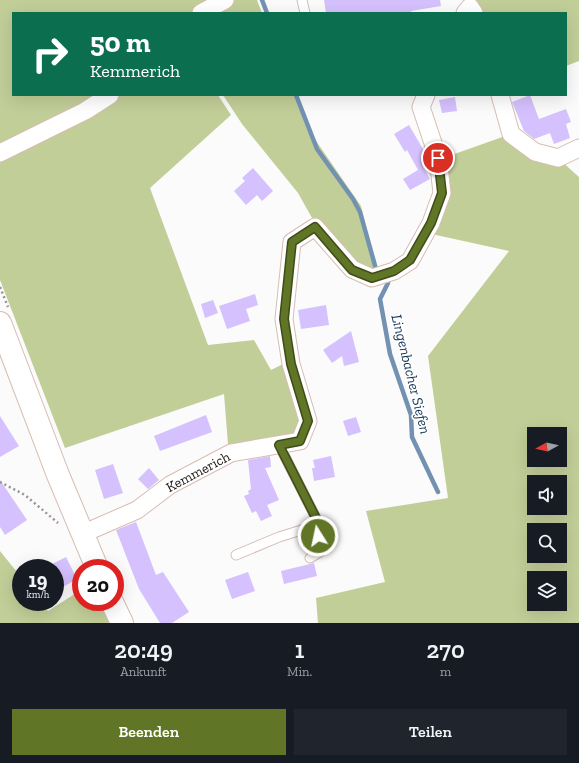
<!DOCTYPE html>
<html lang="de">
<head>
<meta charset="utf-8">
<style>
  body { margin:0; font-family:"Zilla Slab",serif; background:#20242c; color:#f1f3f6; height:100vh; display:flex; flex-direction:column; font-size:15px; white-space:nowrap }
  * { box-sizing:border-box; margin:0 }
  p { font-size:13px; color:#9ea1a6 }
  .icon { flex:none; width:22px; height:22px; fill:none; stroke:currentColor; stroke-width:2; stroke-linecap:round; stroke-linejoin:round }
  .map { position:relative; height:623px; overflow:hidden }
  .sheet { display:flex; flex-direction:column; background:#171b24; flex:1 }
  .sheet>* { flex:none }
  .hud { position:absolute; left:12px; top:12px; width:555px; height:84px; border-radius:0px; box-shadow:0 4px 16px #0002; background:#0b6e4f; color:#fff; overflow:hidden }
  .needle { width:26px; rotate:262deg }
  .fabs { position:absolute; left:527px; top:427px; display:grid; gap:8px }
  .fabs a { display:grid; place-items:center; width:40px; height:40px; border-radius:0px; background:#171b24; box-shadow:0 4px 16px #0002; font-size:20px }
  .speed { position:absolute; left:12px; top:559px; display:flex; gap:8px; font-size:20px; font-weight:700; text-align:center }
  .speed>* { display:grid; place-content:center; width:52px; height:52px; border-radius:50%; background:#171b24; box-shadow:0 4px 16px #0002; line-height:1 }
  .speed small { font-size:10px; font-weight:400 }
  .speed .limit { border:6px solid #d22; background:#fff; color:#111 }
  .pin { position:absolute; display:grid; place-items:center; width:34px; height:34px; color:#fff; margin:-17px; border:2px solid #fff; border-radius:50%; box-shadow:0 1px 4px #0007 }
  .me { position:absolute; width:44px; margin:-22px; rotate:350deg; stroke-linejoin:round; filter:drop-shadow(0 0 3px #0008) }
  .turn { display:flex; align-items:center; gap:14px; height:84px; padding:0 12px; font-size:18px }
  .turn .icon { width:52px; height:52px; stroke-width:2.5 }
  .turn b { display:block; font-size:28px; line-height:34px }
  .eta { display:flex; justify-content:space-evenly; align-items:center; height:68px; text-align:center }
  .eta b { font-size:24px; font-weight:600; line-height:28px }
  .primary-button { display:flex; gap:8px; margin-top:auto; padding:8px 12px }
  .primary-button a { flex:1; height:46px; border-radius:0px; background:#607525; color:#fff; font-size:16px; font-weight:600; line-height:46px; text-align:center }
  .primary-button a+a { background:#20242c; color:#f1f3f6 }
  .map>svg:first-child { display:block }
</style>
</head>
<body>
<div class="map">
<svg width="579" height="623" viewBox="0 0 579 623">
  <rect width="100%" height="100%" fill="#fbfbfb"/>
  <path fill="#c2ce98" fill-rule="evenodd" d="M0 0H213L190 13H13V95H107L0 151Z
    M235 0H257L262 13H211Z
    M473 0H579V61L566 66V13H476Z
    M111 95H218L231 115 150 188 208 345 254 340 271 370 283 364 301 413 293 436 279 440 228 444 224 394 65 448 0 280V155Z
    M223 95H295L312 135 361 206 378 275 371 276 316 225 298 193 242 124Z
    M508 135 560 160 579 177V623H318L316 598 385 582 366 511 448 498 428 356 509 251 427 233 446 157ZM534 434H560V460H534ZM534 482H560V508H534ZM534 530H560V556H534ZM534 578H560V604H534Z
    M0 551 21 577V602H40L48 611 81 590V602H109L116 623H0Z"/>
  <g fill="none" stroke-linecap="round" stroke-linejoin="round">
    <path stroke="#7392b2" stroke-width="4.5" d="M262 0 267 13
      M296 95 317 149 353 199 360 212 376 269
      M388 283 380 299 390 354 411 415 412 437 438 492"/>
  </g>
  <path fill="#d5c1fd" d="M324 0H440L441 6 411 11 412 13H326Z
    M530 95 539 119 566 109 571 122 566 124 570 138 554 144 550 133 534 139 524 131 512 102Z
    M455 97 457 111 442 113 439 100Z
    M409 125 427 156 429 164 423 167 430 179 410 190 403 179 418 170 407 150 405 152 394 134Z
    M253 168 273 191 262 201 257 195 246 205 234 191 245 181 242 178Z
    M255 294 258 305 246 309 250 321 227 329 219 306Z
    M213 300 218 313 205 318 201 304Z
    M326 305 329 325 301 329 298 310Z
    M351 331 359 362 344 366 342 356 332 363 323 350Z
    M206 415 212 432 160 451 154 436Z
    M0 416 19 446 0 457Z
    M356 417 361 432 348 436 343 421Z
    M270 456 271 467 265 468 279 500 267 505 272 516 261 521 256 511 252 513 244 496 249 494 248 491 251 489 248 460Z
    M331 456 335 477 314 481 312 468H315L313 460Z
    M113 464 123 493 104 499 95 470Z
    M149 468 159 480 148 489 138 479Z
    M0 480 27 520 5 535 0 527Z
    M136 522 156 575 163 572 189 612 172 623H160L139 589 116 530Z
    M66 557 77 579 63 587 55 568 52 564Z
    M314 563 317 576 284 584 281 571Z
    M248 572 255 591 232 599 225 580Z"/>
  <g fill="none" stroke-linecap="round" stroke-linejoin="round">
    <defs>
      <path id="lane" d="M302 0 305 13
        M279 445 317 520 320 552 310 558
        M236 555 279 537 311 527 317 520"/>
      <path id="street" d="M201 13 225 0
        M465 13 470 7 474 13
        M500 95 511 134 535 152 558 158 579 148
        M0 153 85 111 110 95
        M82 534 137 510 170 485 231 453 300 441 308 421 291 364 284 319 292 242 315 227 352 269 372 278 394 271 410 261 431 223 442 193 438 158 421 107 426 95"/>
      <path id="secondary" d="M0 323 58 475 97 568
        M112 602 122 623"/>
    </defs>
    <use href="#lane" stroke="#d7bdb2" stroke-width="11"/>
    <use href="#street" stroke="#d7bdb2" stroke-width="19"/>
    <use href="#secondary" stroke="#d7bdb2" stroke-width="24"/>
    <path stroke="#979391" stroke-width="2.5" stroke-dasharray="2 3" stroke-linecap="butt" d="M0 287 8 307
      M0 482 25 495 58 523"/>
    <use href="#lane" stroke="#fff" stroke-width="9"/>
    <use href="#street" stroke="#fff" stroke-width="17"/>
    <use href="#secondary" stroke="#fff" stroke-width="22"/>
  </g>
  <g fill="none" stroke-linecap="round" stroke-linejoin="round">
    <defs>
      <path id="route" d="M318 536 317 520 279 445 300 441 308 421 291 364 284 319 292 242 315 227 352 270 372 278 394 271 410 260 431 223 442 193 438 158"/>
    </defs>
    <use href="#route" stroke="#3e4c18" stroke-width="10"/>
    <use href="#route" stroke="#607525" stroke-width="7"/>
  </g>
  <g text-anchor="middle" dominant-baseline="central" stroke-width="3.5" stroke-linejoin="round" paint-order="stroke">
    <g font-size="14" fill="#1b120e" stroke="#fff">
      <text transform="translate(198 472) rotate(-28)">Kemmerich</text>
    </g>
    <g font-size="15" font-style="italic" fill="#123454" stroke="#fff">
      <text transform="translate(411 374) rotate(76)">Lingenbacher Siefen</text>
    </g>
  </g>
</svg>
<div class="fabs">
<a><svg class="needle" viewBox="-14 -14 28 28"><path d="M0-13l5 13h-10z" fill="#e53935"/><path d="M0 13l5-13h-10z" fill="#9ea1a6"/></svg></a>
<a><svg class="icon" aria-label="sound" viewBox="0 0 24 24"><path d="M4 9h4l5-4v14l-5-4H4zM17 9q2 3 0 6"/></svg></a>
<a><svg class="icon" aria-label="search" viewBox="0 0 24 24"><circle cx="10" cy="10" r="6"/><path d="M15 15l6 6"/></svg></a>
<a><svg class="icon" aria-label="layers" viewBox="0 0 24 24"><path d="M12 4l9 5-9 5-9-5zM3 14l9 5 9-5"/></svg></a>
</div>
<div class="speed"><div>19<small>km/h</small></div><div class="limit">20</div></div>
<div class="pin" style="left:438px;top:158px;background:#d93025"><svg class="icon" aria-label="arrive" viewBox="0 0 24 24"><path d="M6 21V4h12l-3 4 3 4H6"/></svg></div>
<svg class="me" style="left:318px;top:536px" viewBox="-20 -20 40 40"><circle r="17" fill="#607525" stroke="#fff" stroke-width="3"/><path d="M0-11L8 9 0 5-8 9z" fill="#fff"/></svg>
<div class="hud">
<div class="turn"><svg class="icon" aria-label="right" viewBox="0 0 24 24"><path d="M7 20v-9h11M14 6l5 5-5 5"/></svg><div><b>50 m</b>Kemmerich</div></div>
</div>
</div>
<section class="sheet">
<div class="eta">
<div><b>20:49</b><p>Ankunft</p></div>
<div><b>1</b><p>Min.</p></div>
<div><b>270</b><p>m</p></div>
</div>
<div class="primary-button"><a>Beenden</a><a>Teilen</a></div>
</section>
</body>
</html>
